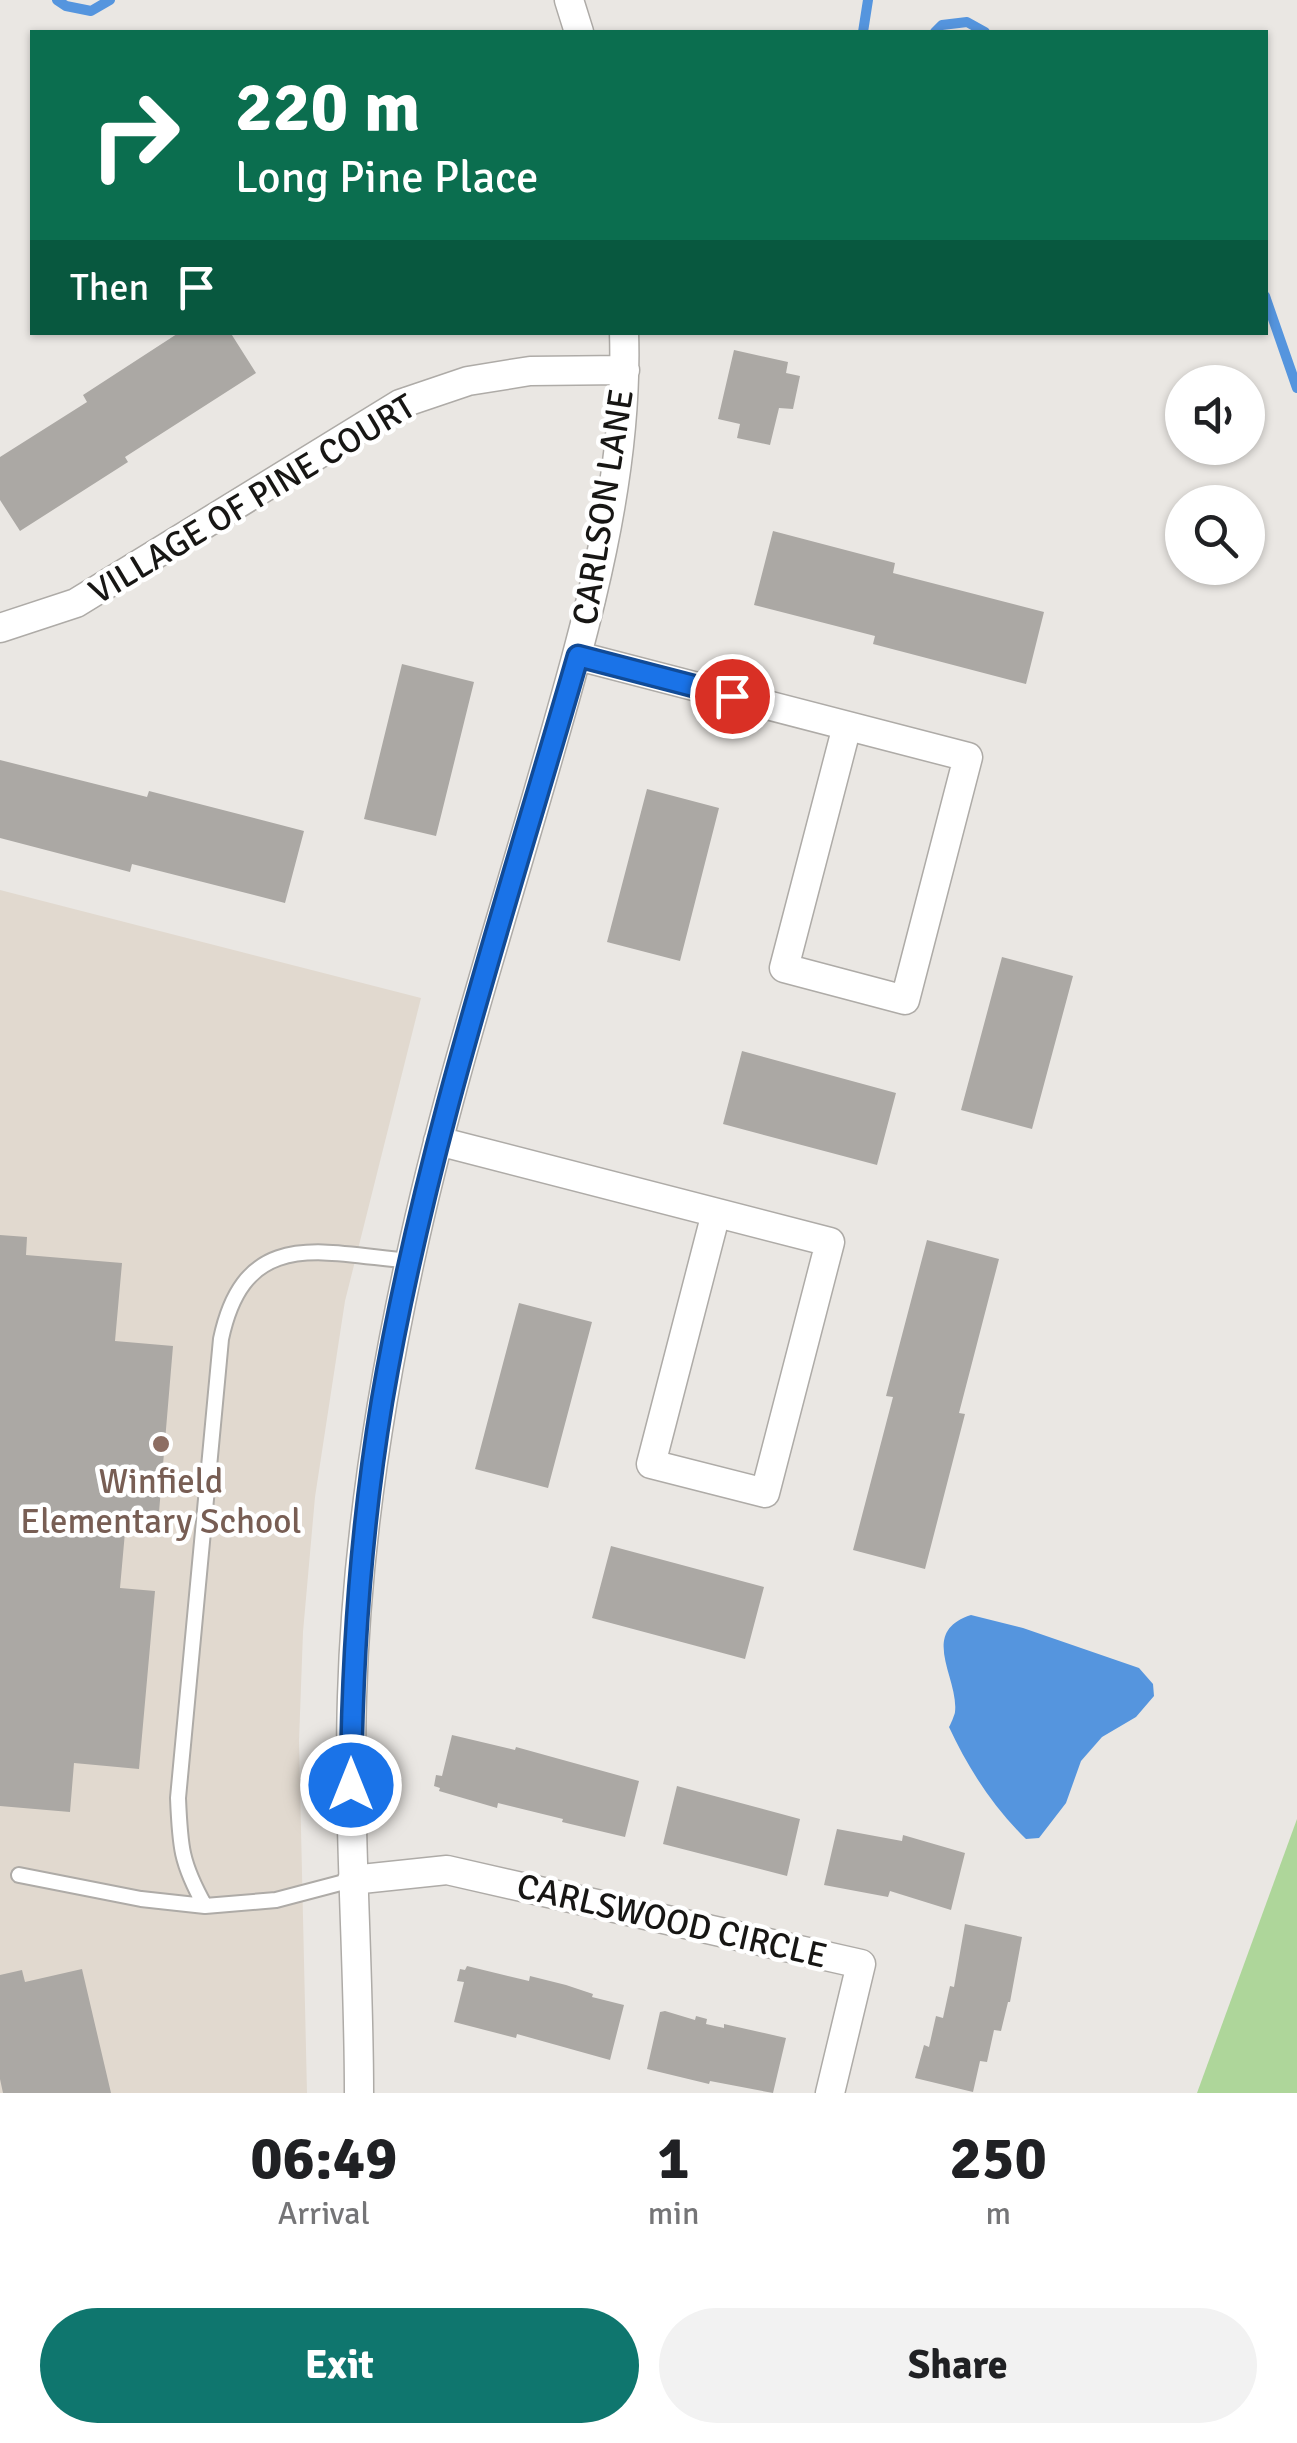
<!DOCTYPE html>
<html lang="en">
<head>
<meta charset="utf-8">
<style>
  body { margin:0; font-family:Signika,sans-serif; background:#f2f2f2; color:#202124; height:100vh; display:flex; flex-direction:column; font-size:38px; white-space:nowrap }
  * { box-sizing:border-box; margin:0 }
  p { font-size:32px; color:#757577 }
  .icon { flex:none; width:55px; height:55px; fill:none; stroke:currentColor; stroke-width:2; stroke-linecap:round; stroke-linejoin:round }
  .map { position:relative; height:2093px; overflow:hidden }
  .drawer { display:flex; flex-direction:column; background:#fff; flex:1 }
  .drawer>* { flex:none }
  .guide { position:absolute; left:30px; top:30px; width:1238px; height:305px; border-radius:0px; box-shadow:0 2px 8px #0004; background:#0b6e4f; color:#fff; overflow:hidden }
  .buttons { position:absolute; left:1165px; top:365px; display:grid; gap:20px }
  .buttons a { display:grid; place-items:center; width:100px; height:100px; border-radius:50%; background:#fff; box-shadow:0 2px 8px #0004; font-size:50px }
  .pin { position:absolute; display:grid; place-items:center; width:85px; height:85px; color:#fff; margin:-42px; border:5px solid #fff; border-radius:50%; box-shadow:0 2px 10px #0007 }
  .me { position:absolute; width:110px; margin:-55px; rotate:0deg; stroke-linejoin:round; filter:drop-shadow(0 0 8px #0008) }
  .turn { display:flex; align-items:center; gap:35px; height:210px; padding:0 40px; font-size:45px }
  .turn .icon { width:130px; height:130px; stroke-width:2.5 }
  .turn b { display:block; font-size:70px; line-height:85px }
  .then { display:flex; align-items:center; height:95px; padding:0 40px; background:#0003; gap:20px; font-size:38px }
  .eta { display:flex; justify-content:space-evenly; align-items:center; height:170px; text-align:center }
  .eta b { font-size:60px; font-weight:800; line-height:70px }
  .button { display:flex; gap:20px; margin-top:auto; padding:20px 40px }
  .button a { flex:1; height:115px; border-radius:60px; background:#0f766e; color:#fff; font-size:40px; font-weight:800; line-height:115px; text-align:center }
  .button a+a { background:#f2f2f2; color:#202124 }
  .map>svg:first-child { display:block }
</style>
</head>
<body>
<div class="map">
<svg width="1297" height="2093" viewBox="0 0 1297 2093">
  <rect width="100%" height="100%" fill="#eae7e3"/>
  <path fill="#e1d9cf" d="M0 890 421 998 345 1301 315 1497 303 1632 299 1741 307 2093H0Z"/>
  <path fill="#aed69a" d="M1297 1819V2093H1197Z"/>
  <path fill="#5595de" d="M971 1615 1023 1628 1139 1668 1153 1684 1154 1696 1136 1717 1102 1737 1081 1761 1066 1803 1039 1838 1026 1839C993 1807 968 1768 949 1727 950 1726 955 1714 955 1712 959 1678 918 1632 971 1615Z"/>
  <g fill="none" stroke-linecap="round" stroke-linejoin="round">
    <path stroke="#5595de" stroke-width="10" d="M57 0 66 6 91 11 110 0
      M863 32 868 0
      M935 32 942 25 967 22 985 32
      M1265 296 1297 388"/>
  </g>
  <path fill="#aba8a4" d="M180 332H230L256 373 125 457 128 462 20 531 0 500V457L87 402 83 395Z
    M734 350 788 362 786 373 800 376 793 409 779 408 770 445 737 438 740 424 718 419Z
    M773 531 895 563 893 573 1044 612 1026 684 873 644 875 636 754 605Z
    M402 664 474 682 436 836 364 819Z
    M0 760 147 797 149 791 304 831 285 903 132 864 130 872 0 838Z
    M647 789 719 808 680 961 607 942Z
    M1002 957 1073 976 1032 1129 961 1110Z
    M742 1051 896 1093 877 1165 723 1124Z
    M0 1235 27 1237 26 1255 122 1263 115 1341 173 1346 158 1524 126 1521 120 1588 155 1591 139 1769 74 1763 70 1812 0 1806Z
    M927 1240 999 1259 959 1413 965 1414 925 1569 853 1550 893 1397 886 1396Z
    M519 1303 592 1322 548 1488 475 1469Z
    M611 1546 764 1587 745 1659 592 1618Z
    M452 1735 515 1750 516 1747 639 1781 625 1837 562 1822 563 1819 498 1803 497 1808 439 1791 440 1788 434 1786 436 1775 442 1776Z
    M677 1786 800 1819 787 1876 663 1844Z
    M837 1829 902 1841 903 1835 965 1853 951 1910 890 1891 888 1897 824 1885Z
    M965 1924 1022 1937 1010 2002H1008L1001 2031 994 2030 987 2062 980 2061 973 2092 915 2078 924 2045 929 2047 936 2016 943 2018 950 1986 954 1987Z
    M467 1966 529 1981 530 1976 566 1985 593 1994 592 1997 624 2005 610 2060 517 2034 516 2038 454 2022 464 1982 457 1981 460 1969 465 1970Z
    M82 1969 111 2093H3L0 2079V1975L22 1970 25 1982Z
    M665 2011 695 2020 696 2016 707 2019 706 2024 724 2028V2024L786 2038 773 2093 710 2081 709 2084 647 2069 660 2012Z"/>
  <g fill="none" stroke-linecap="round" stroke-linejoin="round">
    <defs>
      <path id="lane" d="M19 1875 141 1899 205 1906
        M352 1880 276 1900 205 1906C181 1863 180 1847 178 1798L221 1339C245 1226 321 1253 410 1261"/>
      <path id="street" d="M569 0 579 32
        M0 628 76 603 400 404 468 381 530 371 625 370
        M578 656 968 757 905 1000 784 968 847 726
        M438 1141 830 1242 765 1493 651 1464 716 1213
        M352 1880 447 1870 861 1964 830 2093
        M359 2093C359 1961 348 1829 352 1697 356 1551 379 1402 410 1260 446 1093 499 929 546 765 586 626 629 478 624 332"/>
    </defs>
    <use href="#lane" stroke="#aeaba7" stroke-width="18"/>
    <use href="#street" stroke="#aeaba7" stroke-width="31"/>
    <use href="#lane" stroke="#fff" stroke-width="14"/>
    <use href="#street" stroke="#fff" stroke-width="28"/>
  </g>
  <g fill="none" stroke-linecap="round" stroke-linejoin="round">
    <defs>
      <path id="route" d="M351 1785C352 1657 361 1528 382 1401 425 1148 507 902 578 656L732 696"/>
    </defs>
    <use href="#route" stroke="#114b97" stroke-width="25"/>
    <use href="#route" stroke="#1a73e8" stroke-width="18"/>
  </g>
  <circle fill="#8d6e63" stroke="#fff" stroke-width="4" cx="161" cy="1444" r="10"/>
  <g text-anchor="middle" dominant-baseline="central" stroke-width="9" stroke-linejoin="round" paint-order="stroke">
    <g font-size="35" fill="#171614" stroke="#fff">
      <text transform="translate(252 499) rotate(-31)">VILLAGE OF PINE COURT</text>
      <text transform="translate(603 507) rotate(-81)">CARLSON LANE</text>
      <text transform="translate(672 1921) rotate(13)">CARLSWOOD CIRCLE</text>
    </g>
    <g font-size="35" fill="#785e54" stroke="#fff">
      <text x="161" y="1481">Winfield<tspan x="161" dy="40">Elementary School</tspan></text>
    </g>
  </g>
</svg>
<div class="buttons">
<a><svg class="icon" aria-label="sound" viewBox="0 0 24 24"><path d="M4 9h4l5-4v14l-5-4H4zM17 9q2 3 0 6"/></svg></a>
<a><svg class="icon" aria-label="search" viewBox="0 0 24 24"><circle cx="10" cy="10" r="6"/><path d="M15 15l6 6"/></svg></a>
</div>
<div class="pin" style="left:732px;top:696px;background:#d93025"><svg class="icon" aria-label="arrive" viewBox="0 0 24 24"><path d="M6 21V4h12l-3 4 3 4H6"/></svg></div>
<svg class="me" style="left:351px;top:1785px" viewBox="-20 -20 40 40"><circle r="17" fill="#1a73e8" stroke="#fff" stroke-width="3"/><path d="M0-11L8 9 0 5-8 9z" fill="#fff"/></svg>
<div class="guide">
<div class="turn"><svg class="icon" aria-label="right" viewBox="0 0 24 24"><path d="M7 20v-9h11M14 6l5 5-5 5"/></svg><div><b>220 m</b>Long Pine Place</div></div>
<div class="then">Then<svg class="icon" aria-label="arrive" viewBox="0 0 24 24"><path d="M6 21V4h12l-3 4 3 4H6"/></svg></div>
</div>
</div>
<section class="drawer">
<div class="eta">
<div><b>06:49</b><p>Arrival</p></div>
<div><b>1</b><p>min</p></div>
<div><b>250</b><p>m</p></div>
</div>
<div class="button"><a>Exit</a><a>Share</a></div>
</section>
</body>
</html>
